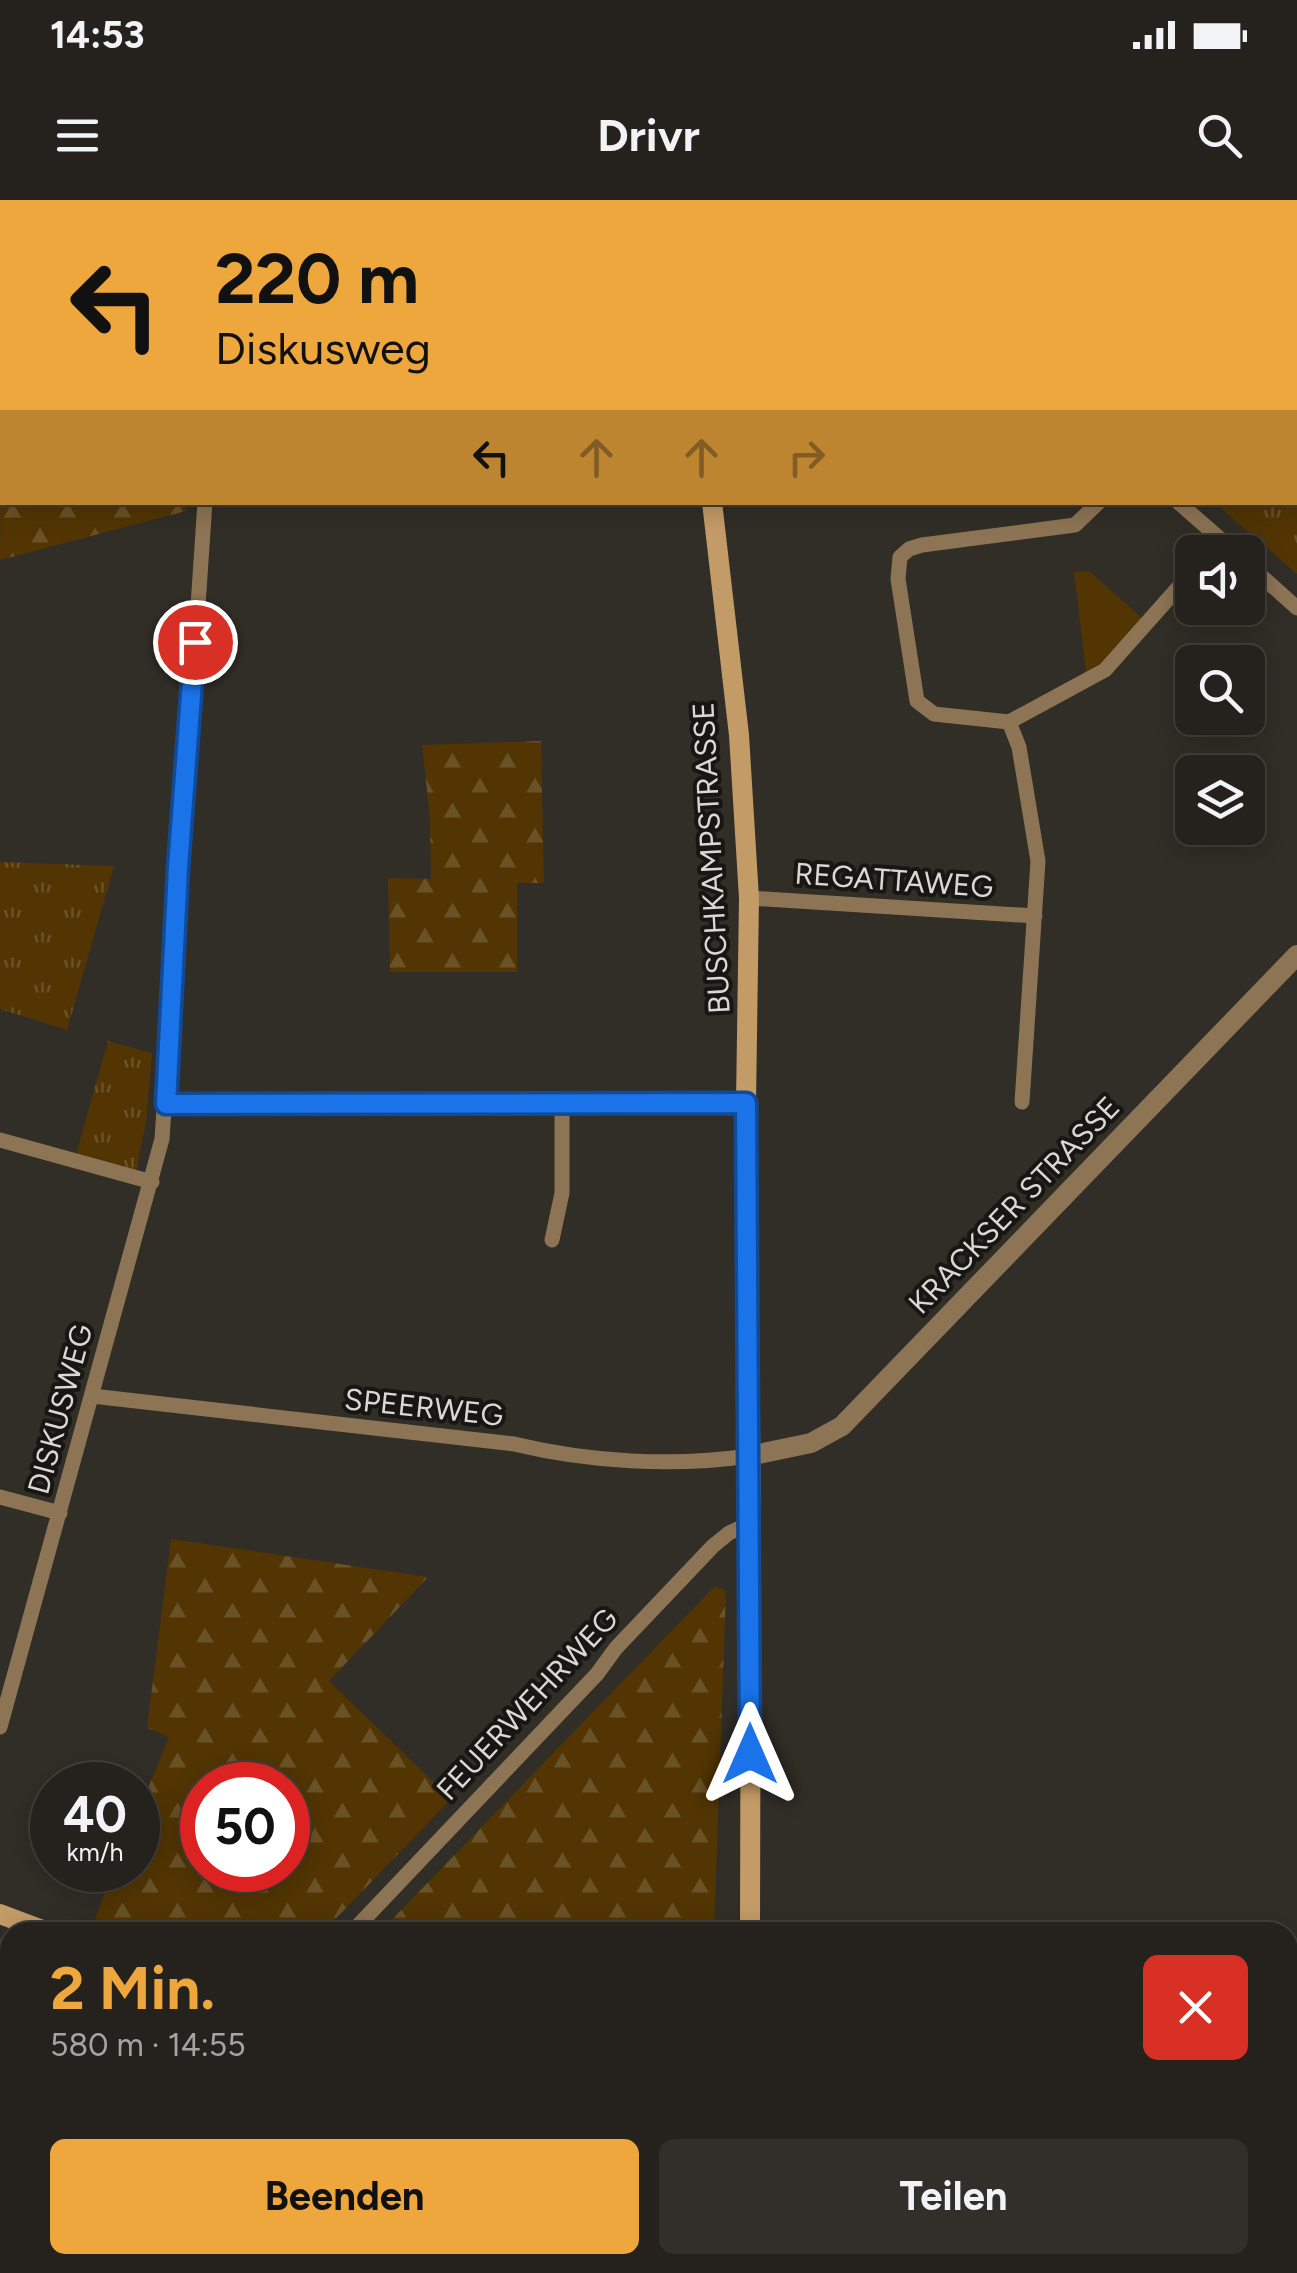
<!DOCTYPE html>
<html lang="de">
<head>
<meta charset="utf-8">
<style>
  body { margin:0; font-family:Figtree,sans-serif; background:#312f2a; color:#f1f3f6; height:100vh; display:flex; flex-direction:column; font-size:38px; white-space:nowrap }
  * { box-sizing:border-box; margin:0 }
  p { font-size:32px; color:#a3a4a4 }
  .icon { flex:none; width:55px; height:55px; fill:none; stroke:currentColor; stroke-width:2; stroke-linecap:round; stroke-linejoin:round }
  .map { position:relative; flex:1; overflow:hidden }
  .panel { position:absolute; left:0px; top:1722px; width:1298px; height:352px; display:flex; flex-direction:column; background:#25221d; border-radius:30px 30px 0 0; box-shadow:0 5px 25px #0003,0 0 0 2px #423f3b }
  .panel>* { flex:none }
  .hud { position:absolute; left:0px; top:0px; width:1298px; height:305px; box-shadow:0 5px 25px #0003,0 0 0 2px #423f3b; background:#eea73d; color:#111; overflow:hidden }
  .buttons { position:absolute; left:1175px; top:335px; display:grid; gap:20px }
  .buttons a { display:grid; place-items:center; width:90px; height:90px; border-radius:15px; background:#25221d; box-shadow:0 5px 25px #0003,0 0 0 2px #423f3b; font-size:50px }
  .speed { position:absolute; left:30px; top:1562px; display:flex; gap:20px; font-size:50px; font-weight:700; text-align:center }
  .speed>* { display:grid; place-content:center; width:130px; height:130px; border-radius:50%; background:#25221d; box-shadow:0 5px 25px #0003,0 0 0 2px #423f3b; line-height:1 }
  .speed small { font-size:25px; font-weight:400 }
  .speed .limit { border:15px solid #d22; background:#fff; color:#111 }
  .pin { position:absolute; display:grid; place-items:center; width:85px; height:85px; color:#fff; margin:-42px; border:5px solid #fff; border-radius:50%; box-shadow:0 2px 10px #0007 }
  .me { position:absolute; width:110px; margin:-55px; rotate:0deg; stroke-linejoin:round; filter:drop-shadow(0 0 8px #0008) }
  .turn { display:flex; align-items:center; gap:35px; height:210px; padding:0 50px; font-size:45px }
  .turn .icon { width:130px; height:130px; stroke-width:2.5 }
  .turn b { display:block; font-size:70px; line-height:85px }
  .lanes { display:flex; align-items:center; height:95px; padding:0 50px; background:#0003; justify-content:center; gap:50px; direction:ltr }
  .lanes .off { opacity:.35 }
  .round { display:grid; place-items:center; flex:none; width:105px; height:105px; border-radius:15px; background:#312f2a }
  .headline { display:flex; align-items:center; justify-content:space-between; height:170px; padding:0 50px }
  h1 { font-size:60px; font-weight:700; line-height:75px; color:#eea73d }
  .primary-button { display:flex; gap:20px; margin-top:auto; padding:20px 50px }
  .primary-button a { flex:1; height:115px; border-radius:15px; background:#eea73d; color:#111; font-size:40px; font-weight:700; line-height:115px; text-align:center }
  .primary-button a+a { background:#312f2a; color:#f1f3f6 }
  .status { display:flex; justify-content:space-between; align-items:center; height:70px; padding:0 50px; background:#25221d; direction:ltr }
  .status svg { height:28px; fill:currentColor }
  header { display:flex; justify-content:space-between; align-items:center; height:130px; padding:0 50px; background:#25221d; font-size:45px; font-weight:700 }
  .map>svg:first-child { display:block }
</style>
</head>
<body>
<div class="status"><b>14:53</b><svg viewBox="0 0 49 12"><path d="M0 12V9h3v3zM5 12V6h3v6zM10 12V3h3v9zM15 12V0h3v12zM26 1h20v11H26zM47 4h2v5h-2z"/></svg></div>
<header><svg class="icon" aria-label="menu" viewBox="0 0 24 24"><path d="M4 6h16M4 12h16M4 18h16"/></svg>Drivr<svg class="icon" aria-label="search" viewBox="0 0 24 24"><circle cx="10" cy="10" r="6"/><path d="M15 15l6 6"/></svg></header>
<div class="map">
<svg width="1297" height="2073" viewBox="0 0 1297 2073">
  <defs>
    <pattern id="grass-tufts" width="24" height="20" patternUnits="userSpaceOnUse" patternTransform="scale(2.5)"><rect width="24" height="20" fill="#523503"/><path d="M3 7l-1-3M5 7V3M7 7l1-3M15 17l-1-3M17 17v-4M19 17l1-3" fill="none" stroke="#6a5227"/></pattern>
    <pattern id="forest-firs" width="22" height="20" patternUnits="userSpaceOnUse" patternTransform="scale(2.5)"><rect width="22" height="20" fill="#523503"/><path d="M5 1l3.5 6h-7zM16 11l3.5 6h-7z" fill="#6a5227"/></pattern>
    <pattern id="water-rules" width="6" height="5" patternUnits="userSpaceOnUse" patternTransform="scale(2.5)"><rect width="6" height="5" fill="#200f00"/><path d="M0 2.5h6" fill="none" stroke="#403124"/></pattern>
  </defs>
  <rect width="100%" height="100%" fill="#312d27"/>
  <path fill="url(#grass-tufts)" d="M1295 80H1297V374L1215 303 1295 302Z
    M0 662 114 666 67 830 0 809Z
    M108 841 152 853 146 922 136 971 76 954Z"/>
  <path fill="url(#forest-firs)" fill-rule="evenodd" d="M2 66V302H184L186 311 0 360Z
    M541 541 544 683H517V772H390L388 678 431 679 430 617 422 545Z
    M171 1339 428 1377 329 1481 451 1599 323 1732H128L95 1719 114 1670H138V1613L169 1537 147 1528ZM202 1585H288V1670H202Z
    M715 1386 726 1391 714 1732H380Z
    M0 1738 10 1742V2065H723L724 2073H0Z"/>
  <path fill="#523503" d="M1202 0H1297V80L1295 2Z
    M1089 371 1142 418 1104 461 1086 472 1074 372Z"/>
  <path fill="url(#water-rules)" stroke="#584b40" stroke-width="2.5" d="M1296 1950 1297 1951V2061L1288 2057V1959Z"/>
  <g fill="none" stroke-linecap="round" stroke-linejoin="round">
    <path stroke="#584b40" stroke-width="6" d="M164 2073 169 2065"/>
    <path stroke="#8d7454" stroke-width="15" d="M138 0V2
      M404 0V2
      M867 0 869 2
      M1178 302 1235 352
      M1248 364 1297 408
      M1009 522 934 514 917 501 898 379 900 357 909 349 922 345 1075 325 1099 302
      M1009 522 1019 547 1038 661 1022 902
      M1009 522 1105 470 1192 372
      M749 698 1035 716
      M166 904 746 903
      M0 940 152 982
      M552 1040 562 993V903
      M92 1196 514 1244C589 1262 673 1267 749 1256
      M0 1297 60 1313
      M0 1527 162 939 205 302
      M352 1732 597 1474 616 1448 713 1346 729 1333 751 1323"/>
    <path stroke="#8d7454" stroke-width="20" d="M749 1256 811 1243 842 1226 1297 755
      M1207 2065 1225 2073"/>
    <path stroke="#c39b67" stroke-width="20" d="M672 0 673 2
      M712 302 739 535 749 698 746 903 751 1303 750 1732
      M0 1714 48 1732
      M762 2065 763 2073"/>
  </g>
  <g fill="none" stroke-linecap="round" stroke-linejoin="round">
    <defs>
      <path id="route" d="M195 442 178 668 166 904 746 903 750 1554"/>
    </defs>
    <use href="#route" stroke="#114b97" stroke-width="25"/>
    <use href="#route" stroke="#1a73e8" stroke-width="18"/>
  </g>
  <g text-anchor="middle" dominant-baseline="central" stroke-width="8" stroke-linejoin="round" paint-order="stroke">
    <g font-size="30" fill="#dbd8d4" stroke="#181613">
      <text transform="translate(711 658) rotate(-93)">BUSCHKAMPSTRASSE</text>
      <text transform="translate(894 680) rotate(4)">REGATTAWEG</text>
      <text transform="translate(1014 1005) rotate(-46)">KRACKSER STRASSE</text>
      <text transform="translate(424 1207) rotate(6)">SPEERWEG</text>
      <text transform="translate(60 1209) rotate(-75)">DISKUSWEG</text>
      <text transform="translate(527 1504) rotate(-47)">FEUERWEHRWEG</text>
    </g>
  </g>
</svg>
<div class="buttons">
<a><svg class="icon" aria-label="sound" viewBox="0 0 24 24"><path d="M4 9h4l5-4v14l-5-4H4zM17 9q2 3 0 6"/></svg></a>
<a><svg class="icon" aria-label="search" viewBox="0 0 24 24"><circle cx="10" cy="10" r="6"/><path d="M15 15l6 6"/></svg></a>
<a><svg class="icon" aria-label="layers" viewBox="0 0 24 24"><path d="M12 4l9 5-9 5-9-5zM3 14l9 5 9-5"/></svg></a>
</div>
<div class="speed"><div>40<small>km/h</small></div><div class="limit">50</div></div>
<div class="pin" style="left:195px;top:442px;background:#d93025"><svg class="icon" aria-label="arrive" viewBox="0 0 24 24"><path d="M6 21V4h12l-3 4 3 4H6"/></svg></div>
<svg class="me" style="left:750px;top:1554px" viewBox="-20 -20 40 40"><path d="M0-17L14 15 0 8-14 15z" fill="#1a73e8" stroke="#fff" stroke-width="4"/></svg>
<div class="hud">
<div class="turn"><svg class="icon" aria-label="left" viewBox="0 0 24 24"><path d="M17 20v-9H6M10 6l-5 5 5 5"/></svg><div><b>220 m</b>Diskusweg</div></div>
<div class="lanes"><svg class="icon" aria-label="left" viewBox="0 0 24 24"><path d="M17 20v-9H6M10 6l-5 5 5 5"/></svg><svg class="icon off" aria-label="ahead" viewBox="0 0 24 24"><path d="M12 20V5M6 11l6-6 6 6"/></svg><svg class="icon off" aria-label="ahead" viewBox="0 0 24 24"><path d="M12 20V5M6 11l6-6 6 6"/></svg><svg class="icon off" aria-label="right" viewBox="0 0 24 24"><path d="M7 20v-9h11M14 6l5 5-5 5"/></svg></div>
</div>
<section class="panel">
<div class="headline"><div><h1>2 Min.</h1><p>580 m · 14:55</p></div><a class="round" style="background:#d93025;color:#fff"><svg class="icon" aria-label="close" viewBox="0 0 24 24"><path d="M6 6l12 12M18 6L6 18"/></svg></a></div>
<div class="primary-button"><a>Beenden</a><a>Teilen</a></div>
</section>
</div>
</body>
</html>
